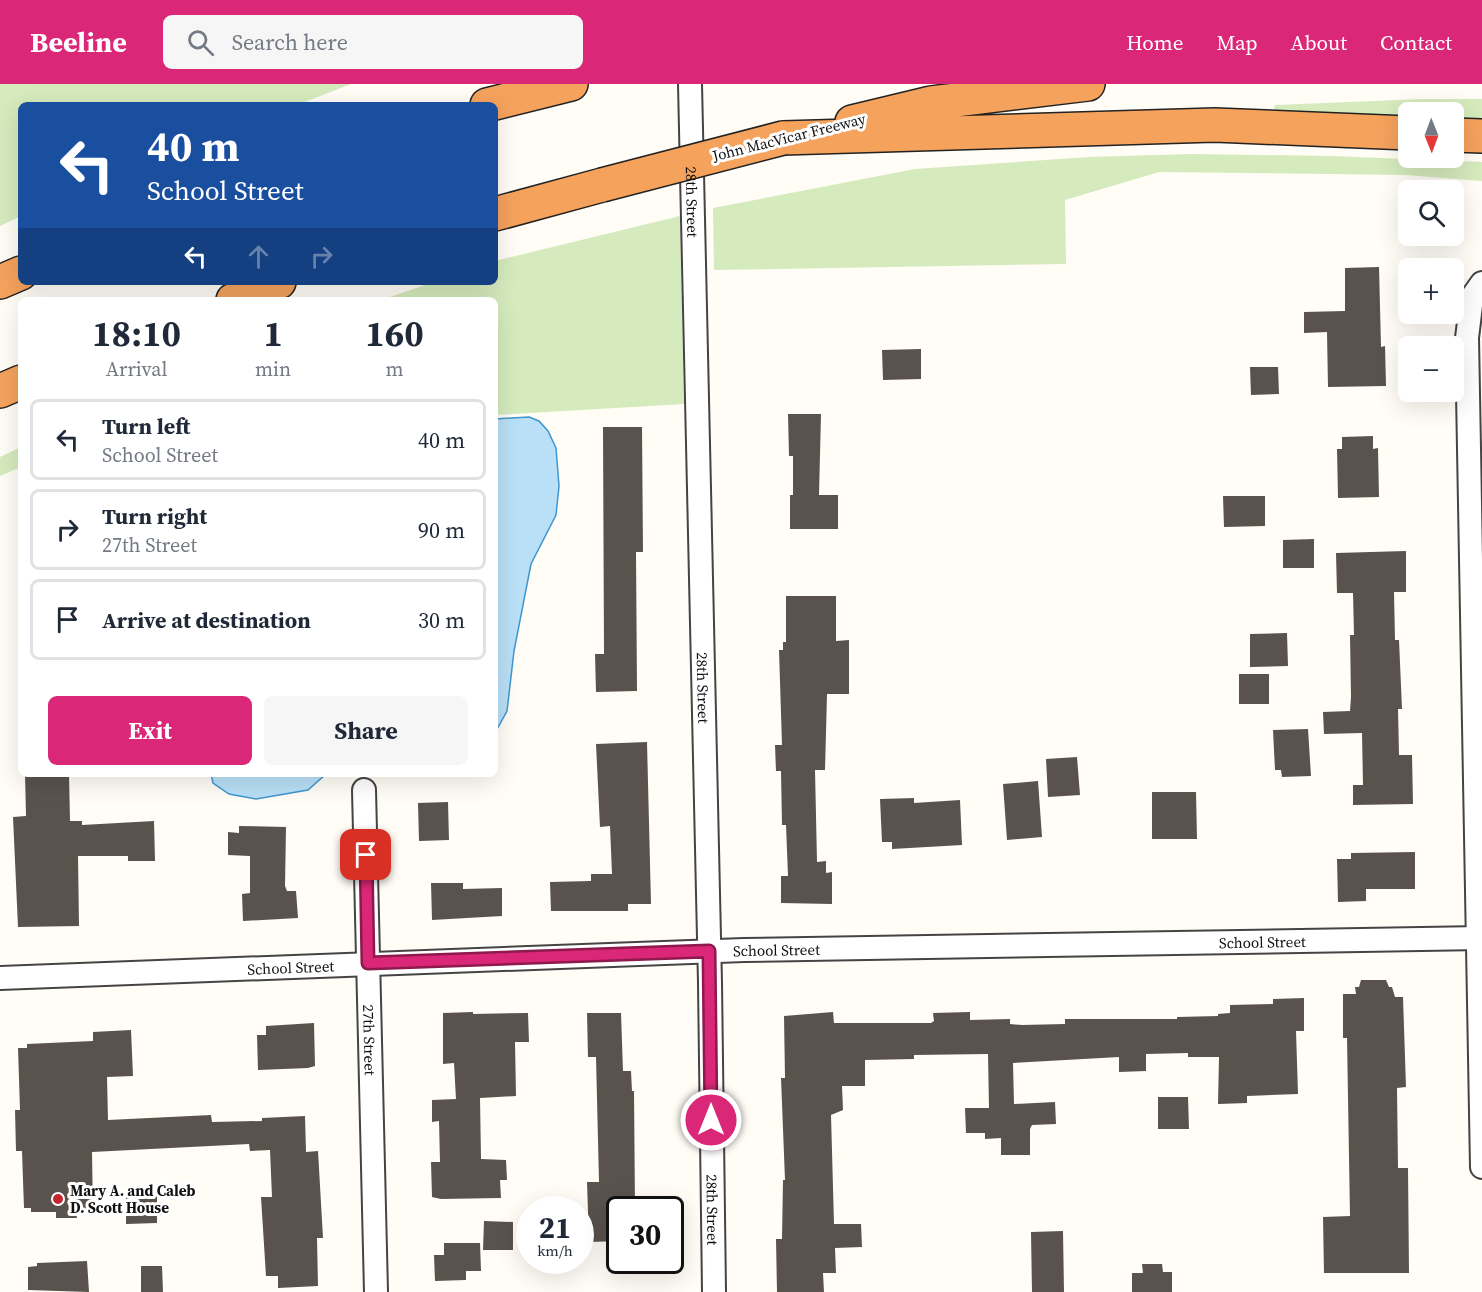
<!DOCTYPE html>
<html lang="en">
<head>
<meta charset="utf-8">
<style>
  body { margin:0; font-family:"Source Serif 4",serif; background:#f6f6f7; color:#1f2937; height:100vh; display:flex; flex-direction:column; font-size:22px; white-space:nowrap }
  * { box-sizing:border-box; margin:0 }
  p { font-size:20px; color:#747a83 }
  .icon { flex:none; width:33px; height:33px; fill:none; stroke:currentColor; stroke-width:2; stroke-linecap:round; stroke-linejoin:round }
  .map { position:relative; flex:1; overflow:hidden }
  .side { position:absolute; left:18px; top:213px; width:480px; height:480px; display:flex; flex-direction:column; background:#fff; border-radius:9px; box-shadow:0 6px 24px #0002 }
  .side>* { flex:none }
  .hud { position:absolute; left:18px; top:18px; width:480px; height:183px; border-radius:9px; box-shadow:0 6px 24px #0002; background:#1a4fa0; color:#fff; overflow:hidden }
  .needle { width:39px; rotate:179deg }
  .fabs { position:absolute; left:1398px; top:18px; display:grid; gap:12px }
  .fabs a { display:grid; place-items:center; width:66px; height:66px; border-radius:9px; background:#fff; box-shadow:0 6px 24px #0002; font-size:30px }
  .speed { position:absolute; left:516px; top:1112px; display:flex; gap:12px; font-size:30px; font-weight:700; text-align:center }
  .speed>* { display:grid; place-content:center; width:78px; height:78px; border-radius:50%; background:#fff; box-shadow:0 6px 24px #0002; line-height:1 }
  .speed small { font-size:15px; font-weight:400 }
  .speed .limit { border:3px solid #111; border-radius:9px; background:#fff; color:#111 }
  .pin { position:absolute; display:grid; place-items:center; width:51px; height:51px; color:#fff; margin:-26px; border-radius:12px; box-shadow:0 3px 9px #0006 }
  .me { position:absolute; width:66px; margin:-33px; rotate:0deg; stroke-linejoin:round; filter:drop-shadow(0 0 4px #0008) }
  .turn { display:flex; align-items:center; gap:21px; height:126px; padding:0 30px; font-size:27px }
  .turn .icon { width:78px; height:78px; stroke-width:2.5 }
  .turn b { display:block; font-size:42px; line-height:51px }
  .lanes { display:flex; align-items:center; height:57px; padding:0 30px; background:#0003; justify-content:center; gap:30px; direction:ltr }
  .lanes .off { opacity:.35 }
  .eta { display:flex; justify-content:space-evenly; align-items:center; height:102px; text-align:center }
  .eta b { font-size:36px; font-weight:700; line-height:42px }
  .button { display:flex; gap:12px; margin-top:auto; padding:12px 30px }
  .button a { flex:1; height:69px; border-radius:9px; background:#db2777; color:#fff; font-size:24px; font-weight:700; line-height:69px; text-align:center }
  .button a+a { background:#f6f6f7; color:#1f2937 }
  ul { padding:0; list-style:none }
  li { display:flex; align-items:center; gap:18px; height:81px; margin:0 12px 9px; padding:0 18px; border:3px solid #e0e1e3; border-radius:9px }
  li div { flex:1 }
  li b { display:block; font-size:22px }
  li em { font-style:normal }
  header { display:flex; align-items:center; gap:36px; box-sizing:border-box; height:84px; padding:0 30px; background:#db2777; color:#fff }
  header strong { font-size:28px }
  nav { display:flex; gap:33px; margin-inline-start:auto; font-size:21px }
  .search { width:420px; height:54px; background:#f6f6f7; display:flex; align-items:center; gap:15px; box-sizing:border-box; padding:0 21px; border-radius:9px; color:#747a83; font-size:22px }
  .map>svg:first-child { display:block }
</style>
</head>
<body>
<header>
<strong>Beeline</strong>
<div class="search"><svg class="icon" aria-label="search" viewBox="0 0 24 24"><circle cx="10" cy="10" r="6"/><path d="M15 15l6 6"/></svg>Search here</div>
<nav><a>Home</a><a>Map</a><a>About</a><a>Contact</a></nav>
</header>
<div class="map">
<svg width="1482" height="1208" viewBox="0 0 1482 1208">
  <rect width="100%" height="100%" fill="#fffdf5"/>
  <path fill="#d5ebbd" d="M0 0H351L297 21H21V132L0 142Z
    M1423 15H1482V39L1454 38V28H1408V35L1273 28 1275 21Z
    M1192 70 1331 72 1482 78V97L1406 91 1159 88 1065 116 1066 180 714 186 713 124 915 85 1089 73Z
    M680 132 684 320 495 331V216H381L434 198H495V177Z
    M21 363V383L0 392V373Z"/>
  <path fill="#b9e0f7" stroke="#3f96cf" stroke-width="1.5" d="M529 333 539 337 548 347 556 364 559 402 556 431 531 480 514 567 507 627 495 649V335Z
    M211 690H326L308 706 256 715 229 710 213 699Z"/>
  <path fill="#5a524d" d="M1379 183 1381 263 1385 262 1386 302 1328 303 1327 248 1304 249V228L1345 227V184Z
    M921 265V295L883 296 882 266Z
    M1250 283H1278L1279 310 1251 311Z
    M788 330H821L819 411H838V445H790V411H793V372H789Z
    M603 343H642L643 468H636L637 607 596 608 595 570H604Z
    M1373 352V365L1378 364 1379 413 1338 414 1337 365H1342V353Z
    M1223 412H1265V442L1224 443Z
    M1314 455V484H1283V456Z
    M1406 467V508H1394L1395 556H1399L1402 625H1398L1399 671H1412L1413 720 1353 721V701H1363L1362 649 1324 650 1323 628 1350 627 1351 613 1350 551H1354L1353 509H1337L1336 469Z
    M786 512H836V557L849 556V610H827L825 686H815L817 778 826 777V789L832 788V820L781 819V792H788L786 741H782L781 687H776L775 661H782L779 566H783V558H786Z
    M1287 549 1288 582 1250 583V550Z
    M1239 590H1269V620H1239Z
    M1308 645 1311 692 1282 693 1281 686H1275L1273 646Z
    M647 658 651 820H628V827H551L550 798 591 797V790H612L610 742 600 743 596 660Z
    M1077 673 1080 711 1048 713 1046 675Z
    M25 690H69L70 737H82V741L154 737 155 777H128V772H78L79 842 18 843 13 733 26 732Z
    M1038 697 1042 753 1007 756 1003 700Z
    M1152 708H1196L1197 755H1152Z
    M914 714V719L960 716 962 761 892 765V758H882L880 715Z
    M448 718 449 756 419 757 418 719Z
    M239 742 286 743 285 802 287 807H296L298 834 243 837 242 810 250 809V772L228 771V748L239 749Z
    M1415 768V805H1366V817L1338 818 1337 775H1351V769Z
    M431 799H463V805L502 804V832L432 836Z
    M1361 896H1386L1389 903H1392L1395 913H1403L1406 1003 1397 1004 1398 1084H1408L1409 1189H1324L1323 1133 1350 1132 1347 954H1343V910H1356L1355 903H1359Z
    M1304 914V947H1296L1298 1010 1247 1012V1019L1218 1020 1219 973H1188V969L1146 970V987L1119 988V973L1013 979 1014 1020 1055 1018 1056 1040 1032 1041 1030 1045V1071H1001V1054L985 1055V1049H966L965 1024H989L988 970 914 971V975L865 976V1002H842L843 1026 831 1031 834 1140H861L862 1163 835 1164 836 1189H823L824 1208H777L776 1155H782L783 1096H785L781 994H785L784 932 833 928 834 939H931L934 937 933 929 970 928V936L1010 935V940L1022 941 1065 940V935H1177V933L1218 932V930L1230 929V921L1273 920V915Z
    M473 928V930L528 929 529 958H515L516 1012 480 1014 481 1075 506 1076 507 1096H500L501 1114 441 1115 432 1113 431 1078H440L439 1037 432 1038V1016L456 1015 454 979 443 980V929Z
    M587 929H621L623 987H631L632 1007H634L635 1125H620V1157L589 1158 587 1098H599L596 973H588Z
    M314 939 315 982 308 984 258 986 257 951H266V942Z
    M131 946 133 992 107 993 108 1036 211 1031 212 1038 262 1037V1034L305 1032 306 1068 318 1067 323 1154H317L318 1202 278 1204V1192H266L261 1113H272L270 1066 250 1067 249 1060 92 1068 93 1127 76 1128 77 1134H56V1128H31V1124H24L22 1067H16L15 1026H20L18 964H27V960L93 957V948Z
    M1158 1013H1188L1189 1045H1158Z
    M126 1109H157V1139L126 1140Z
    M484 1137 513 1138V1166H483Z
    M1063 1147 1064 1208H1032L1031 1148Z
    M444 1159H480L481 1187H466V1196L435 1197 434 1171H444Z
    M87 1177 89 1208 28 1206V1183L37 1182V1179Z
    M1142 1180H1162L1163 1188H1172V1208H1132V1189H1143Z
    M141 1182H162L163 1208H141Z"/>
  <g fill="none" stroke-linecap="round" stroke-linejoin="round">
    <defs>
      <g id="street">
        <path id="s1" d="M690 0 710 899 714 1208"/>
        <path d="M1482 199 1472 213 1467 254 1482 1083"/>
        <path id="s2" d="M364 706 376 1208"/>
        <path id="s3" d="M0 894 744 866 1482 854"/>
      </g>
      <path id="highway" d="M487 21 571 0
        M852 38 931 19 1088 0
        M1454 51 1482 52
        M783 54 1215 41 1408 49
        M495 130 602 101
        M0 198 21 189
        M233 216 279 198
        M0 307 21 298"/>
    </defs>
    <use href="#street" stroke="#444" stroke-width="26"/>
    <use href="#highway" stroke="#222" stroke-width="36"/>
    <use href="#street" stroke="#fff" stroke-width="22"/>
    <use href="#highway" stroke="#f5a25d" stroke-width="33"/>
    <defs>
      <path id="highway-bridge" d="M602 101 783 54"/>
    </defs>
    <use href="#highway-bridge" stroke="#222" stroke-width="36" stroke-linecap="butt"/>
    <use href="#highway-bridge" stroke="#f5a25d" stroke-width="33"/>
  </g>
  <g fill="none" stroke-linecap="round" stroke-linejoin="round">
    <defs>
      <path id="route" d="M366 771 368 879 709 867 711 1036"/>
    </defs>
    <use href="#route" stroke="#8e194d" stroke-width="15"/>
    <use href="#route" stroke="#db2777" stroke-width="10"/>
  </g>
  <circle fill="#c4262e" stroke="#fff" stroke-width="2" cx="58" cy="1115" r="6"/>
  <g text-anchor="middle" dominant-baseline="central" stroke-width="6" stroke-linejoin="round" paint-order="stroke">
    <g font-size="15" fill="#111" stroke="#fff">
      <text transform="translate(789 53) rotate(-14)">John MacVicar Freeway</text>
      <text stroke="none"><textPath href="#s1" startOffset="118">28th Street</textPath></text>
      <text stroke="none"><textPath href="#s1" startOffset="604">28th Street</textPath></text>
      <text stroke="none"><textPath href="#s3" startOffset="1263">School Street</textPath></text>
      <text stroke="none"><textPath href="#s3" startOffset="777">School Street</textPath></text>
      <text stroke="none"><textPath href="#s3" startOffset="291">School Street</textPath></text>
      <text stroke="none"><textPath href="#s2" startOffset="250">27th Street</textPath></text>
      <text stroke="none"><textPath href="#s1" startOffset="1126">28th Street</textPath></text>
    </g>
    <g font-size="15" font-weight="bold" fill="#111" stroke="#fff" text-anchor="start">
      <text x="70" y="1106">Mary A. and Caleb<tspan x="70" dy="17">D. Scott House</tspan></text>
    </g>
  </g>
</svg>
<div class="fabs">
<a><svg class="needle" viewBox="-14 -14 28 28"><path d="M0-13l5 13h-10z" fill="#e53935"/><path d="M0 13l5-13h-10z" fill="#747a83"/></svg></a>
<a><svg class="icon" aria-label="search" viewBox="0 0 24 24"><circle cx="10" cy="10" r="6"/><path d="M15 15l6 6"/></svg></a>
<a>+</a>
<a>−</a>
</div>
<div class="speed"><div>21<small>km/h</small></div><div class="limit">30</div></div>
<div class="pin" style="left:366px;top:771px;background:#d93025"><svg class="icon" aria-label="arrive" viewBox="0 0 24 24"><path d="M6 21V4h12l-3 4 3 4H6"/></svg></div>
<svg class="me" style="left:711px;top:1036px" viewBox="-20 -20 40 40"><circle r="17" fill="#db2777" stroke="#fff" stroke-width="3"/><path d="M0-11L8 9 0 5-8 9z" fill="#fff"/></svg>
<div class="hud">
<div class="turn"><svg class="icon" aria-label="left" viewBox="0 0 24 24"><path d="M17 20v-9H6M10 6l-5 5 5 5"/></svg><div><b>40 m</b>School Street</div></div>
<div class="lanes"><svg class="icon" aria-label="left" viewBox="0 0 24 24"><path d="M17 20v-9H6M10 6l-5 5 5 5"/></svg><svg class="icon off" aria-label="ahead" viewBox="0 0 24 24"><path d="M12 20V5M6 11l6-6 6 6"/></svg><svg class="icon off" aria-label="right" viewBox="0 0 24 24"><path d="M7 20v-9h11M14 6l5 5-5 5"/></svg></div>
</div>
<section class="side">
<div class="eta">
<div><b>18:10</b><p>Arrival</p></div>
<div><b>1</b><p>min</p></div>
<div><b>160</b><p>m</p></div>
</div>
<ul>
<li><svg class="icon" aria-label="left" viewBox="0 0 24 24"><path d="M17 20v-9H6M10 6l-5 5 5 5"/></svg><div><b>Turn left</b><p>School Street</p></div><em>40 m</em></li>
<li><svg class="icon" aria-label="right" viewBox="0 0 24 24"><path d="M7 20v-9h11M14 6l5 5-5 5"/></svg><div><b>Turn right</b><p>27th Street</p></div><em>90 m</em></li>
<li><svg class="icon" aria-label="arrive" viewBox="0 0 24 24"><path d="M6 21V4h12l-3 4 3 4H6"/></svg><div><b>Arrive at destination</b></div><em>30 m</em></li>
</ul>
<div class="button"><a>Exit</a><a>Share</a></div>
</section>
</div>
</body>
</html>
